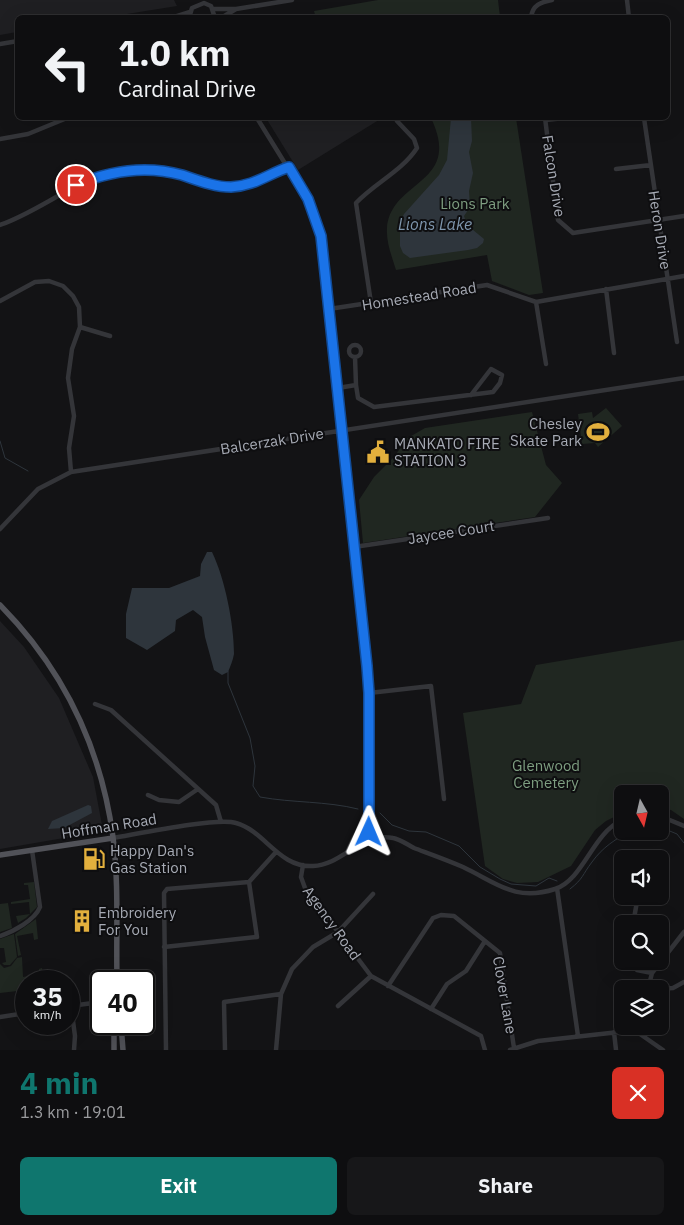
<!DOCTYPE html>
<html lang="en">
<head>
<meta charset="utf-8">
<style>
  body { margin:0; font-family:"IBM Plex Sans",sans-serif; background:#171719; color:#f1f3f6; height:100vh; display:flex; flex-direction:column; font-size:19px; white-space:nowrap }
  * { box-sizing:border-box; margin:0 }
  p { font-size:16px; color:#9b9c9f }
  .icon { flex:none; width:28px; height:28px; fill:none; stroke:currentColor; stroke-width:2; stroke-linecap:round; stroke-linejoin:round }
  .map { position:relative; height:1050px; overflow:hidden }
  .panel { display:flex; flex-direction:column; background:#0e0e10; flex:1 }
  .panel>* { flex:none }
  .hud { position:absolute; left:15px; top:15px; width:655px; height:105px; border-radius:8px; box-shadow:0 5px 20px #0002,0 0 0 1px #2e2e30; background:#0e0e10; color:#f1f3f6; overflow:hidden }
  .needle { width:32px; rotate:172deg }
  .controls { position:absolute; left:614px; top:785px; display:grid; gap:10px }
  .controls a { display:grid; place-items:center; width:55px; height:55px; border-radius:8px; background:#0e0e10; box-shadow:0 5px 20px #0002,0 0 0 1px #2e2e30; font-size:25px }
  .speed { position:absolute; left:15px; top:970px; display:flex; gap:10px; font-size:25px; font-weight:700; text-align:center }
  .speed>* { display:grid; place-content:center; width:65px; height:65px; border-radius:50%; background:#0e0e10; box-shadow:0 5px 20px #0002,0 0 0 1px #2e2e30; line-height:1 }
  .speed small { font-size:12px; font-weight:400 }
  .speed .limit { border:2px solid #111; border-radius:8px; background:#fff; color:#111 }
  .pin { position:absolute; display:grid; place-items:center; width:42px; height:42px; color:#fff; margin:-21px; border:2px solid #fff; border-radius:50%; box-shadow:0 1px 5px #0007 }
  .me { position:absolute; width:55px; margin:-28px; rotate:1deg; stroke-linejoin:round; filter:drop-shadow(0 0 4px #0008) }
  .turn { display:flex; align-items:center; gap:18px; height:105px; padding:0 20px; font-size:22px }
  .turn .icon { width:65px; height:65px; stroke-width:2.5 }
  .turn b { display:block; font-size:35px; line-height:42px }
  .round { display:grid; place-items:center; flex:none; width:52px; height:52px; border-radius:8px; background:#171719 }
  .headline { display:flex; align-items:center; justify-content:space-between; height:85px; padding:0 20px }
  h1 { font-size:30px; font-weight:800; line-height:38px; color:#0f766e }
  .action { display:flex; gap:10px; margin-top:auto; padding:10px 20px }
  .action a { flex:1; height:58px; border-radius:8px; background:#0f766e; color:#fff; font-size:20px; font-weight:800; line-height:58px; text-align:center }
  .action a+a { background:#171719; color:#f1f3f6 }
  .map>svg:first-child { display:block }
</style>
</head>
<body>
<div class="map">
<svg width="684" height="1050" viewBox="0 0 684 1050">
  <rect width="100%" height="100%" fill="#131315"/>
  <path fill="#1f1f22" d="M0 0H174L177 6 108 17 18 18 17 32 0 35Z
    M266 118H382L298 170Z
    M0 621 24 647 59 698 93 777 102 825 93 833 0 849Z"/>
  <path fill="#202721" d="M378 0H498L500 17 316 18 314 11Z
    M431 118H516L543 293 529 295 492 281 487 255 396 270C392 257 386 242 387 228 391 179 463 185 431 118Z
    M606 408 622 426 598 447 595 443 582 444 578 414 592 412 593 418Z
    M532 412 546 465 562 483 535 517 363 543 359 500 374 477 395 456 406 439 425 428Z
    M684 640V819L671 810 660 808V794H622V813L606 821 595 830 571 866 538 882 517 883 503 879 485 866 463 713 521 704 536 665Z
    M34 882 37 907 26 918 18 923 16 916 30 914 29 902 11 904V902L30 899 28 885H24V883Z
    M8 903 12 928 0 932V904Z
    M36 919 38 939 34 940 33 933 17 936 21 955 18 956 15 934Z
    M14 934 17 957 10 965H4L2 963 6 962 4 948H0V939Z
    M22 957 23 977 39 974V969L42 968 44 981H26V990L0 993V964L4 968 11 966 17 958Z"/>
  <path fill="#2e353c" d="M451 118H471L472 141 469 152 473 173 469 191 470 207 464 216 467 225 484 239 483 243 477 248 468 250 410 258 403 253 400 246V222L404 214 439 175 447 160Z
    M207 552H212C225 579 234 624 234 654 233 660 230 667 228 672L222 675 214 670 205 637 202 617 193 610 176 620 175 631 147 650 126 638V614L132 588H169L200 576 201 564Z
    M88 805 91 806 92 813 64 828 48 829 52 821Z"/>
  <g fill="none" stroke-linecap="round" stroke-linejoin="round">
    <path stroke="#2e353c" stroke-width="1" d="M0 441 5 458 28 471
      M228 671V683L250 738 255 766 253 786 260 797C293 803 326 801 358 809
      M380 813 392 825 409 831 426 832 459 846 480 867 500 879 511 884 536 886 549 878 557 881
      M660 827 677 834 684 843
      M570 889C584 878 582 875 592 862 602 848 616 838 632 831"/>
    <path stroke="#343539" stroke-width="4.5" d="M627 0 629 18
      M214 9H236L292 0
      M171 18 190 12
      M189 18 192 8 204 3 211 6 215 18
      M221 18 236 9
      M531 18C532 5 541 2 552 0
      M0 44 18 41
      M257 118 307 199 321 236 369 693 370 821 367 840
      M545 118 558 220 573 233 684 216
      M644 118 677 342
      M545 120 565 118
      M0 139 28 134 67 118
      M616 169 651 165
      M0 225C45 209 76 177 126 171 143 168 166 170 183 176 198 181 215 187 231 187 254 186 268 174 289 167
      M606 289 614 353
      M0 301 35 282 49 281 63 286 73 296 79 307 80 327 72 349 68 378 74 416 69 448 71 472
      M536 302 546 364
      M371 303 356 203C375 183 402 171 417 148L414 139 397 121
      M329 309 487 285 536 302 684 276
      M80 327 110 336
      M349 351a6 6 0 1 1 12 0a6 6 0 1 1-12 0Z
      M355 357 356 385
      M338 388 356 385 358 398 374 407 493 392 500 383 502 375 491 369 471 395
      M0 529 38 489 71 472 684 378
      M354 547 548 518
      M369 693 431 686 444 799
      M95 704 111 710 216 805 221 822
      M148 795 159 800 179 802 198 789
      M660 816 684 826
      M113 838C137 834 217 817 236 823 265 831 279 868 313 866 343 865 360 832 393 838 400 839 408 845 414 848 430 854 447 860 463 867 497 883 515 902 555 889 584 879 592 834 622 820
      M303 865 301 877 305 888 371 976 481 1036 485 1050
      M557 888 578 1036
      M633 924 638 896
      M0 936C13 932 35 920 40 907L32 850
      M164 947 257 937 249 882
      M629 961 637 970 652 973
      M388 986 433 918 441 915 454 916 500 953 514 1048
      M648 989 652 973 684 932
      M660 989 673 988 684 982
      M70 1006 101 1002
      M71 1006 75 1036 74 1050
      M338 1006 371 976
      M431 1009 447 984 466 971 485 941
      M0 1017 26 1013
      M614 1032 616 1050
      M166 1050 164 893 167 889 249 882 276 852
      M225 1050 224 1002 281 994
      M276 1050 281 994 292 969 313 947 338 932 373 894
      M510 1050 538 1041 628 1031 640 1034 663 1050"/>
    <path stroke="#515258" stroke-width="5.5" d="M0 605C63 669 101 748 113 837 119 884 116 933 117 981
      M0 855 113 838
      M114 1024V1050
      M121 1024 123 1050"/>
  </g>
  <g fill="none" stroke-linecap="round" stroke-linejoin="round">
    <defs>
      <path id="route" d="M76 185C109 171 146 165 182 175 197 180 214 187 231 187 254 186 268 174 289 167L308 199 321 236 367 666 369 693V832"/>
    </defs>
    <use href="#route" stroke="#114b97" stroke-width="12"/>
    <use href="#route" stroke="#1a73e8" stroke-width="9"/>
  </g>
  <defs>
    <symbol id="stadium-bare" viewBox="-9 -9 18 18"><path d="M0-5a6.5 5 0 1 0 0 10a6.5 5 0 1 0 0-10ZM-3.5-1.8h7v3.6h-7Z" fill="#e2af3d" stroke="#0e0e10" stroke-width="2.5" paint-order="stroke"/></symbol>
    <symbol id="civic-bare" viewBox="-9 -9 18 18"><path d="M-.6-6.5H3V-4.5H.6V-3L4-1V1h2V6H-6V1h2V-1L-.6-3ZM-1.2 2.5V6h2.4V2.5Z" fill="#e2af3d" stroke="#0e0e10" stroke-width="2.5" paint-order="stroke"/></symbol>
    <symbol id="fuel-bare" viewBox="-9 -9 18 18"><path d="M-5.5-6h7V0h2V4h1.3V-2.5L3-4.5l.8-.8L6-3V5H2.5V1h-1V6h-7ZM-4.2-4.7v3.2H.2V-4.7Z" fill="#e2af3d" stroke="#0e0e10" stroke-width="2.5" paint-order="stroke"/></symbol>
    <symbol id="building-bare" viewBox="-9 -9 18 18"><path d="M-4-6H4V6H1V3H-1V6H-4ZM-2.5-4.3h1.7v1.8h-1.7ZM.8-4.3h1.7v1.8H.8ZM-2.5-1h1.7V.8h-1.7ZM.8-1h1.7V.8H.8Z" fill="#e2af3d" stroke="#0e0e10" stroke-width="2.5" paint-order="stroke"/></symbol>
  </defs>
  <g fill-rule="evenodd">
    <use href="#stadium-bare" x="582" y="416" width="32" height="32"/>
    <use href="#civic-bare" x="362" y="436" width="32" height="32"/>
    <use href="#fuel-bare" x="78" y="843" width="32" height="32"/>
    <use href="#building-bare" x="66" y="905" width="32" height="32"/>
  </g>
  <g text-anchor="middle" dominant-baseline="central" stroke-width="4" stroke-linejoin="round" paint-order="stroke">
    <g font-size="15" fill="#a6aab4" stroke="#0e0e10">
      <text transform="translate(554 176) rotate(81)">Falcon Drive</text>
      <text transform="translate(660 230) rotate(81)">Heron Drive</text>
      <text transform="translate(419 296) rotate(-9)">Homestead Road</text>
      <text transform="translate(272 441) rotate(-9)">Balcerzak Drive</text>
      <text transform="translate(451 532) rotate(-9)">Jaycee Court</text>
      <text transform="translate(109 826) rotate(-9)">Hoffman Road</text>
      <text transform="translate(332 923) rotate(54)">Agency Road</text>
      <text transform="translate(505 995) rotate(80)">Clover Lane</text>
    </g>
    <g font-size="15" fill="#7e9e81" stroke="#0e0e10">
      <text x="475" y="203">Lions Park</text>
      <text x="546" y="765">Glenwood<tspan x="546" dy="17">Cemetery</tspan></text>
    </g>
    <g font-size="15" fill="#a6aab4" stroke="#0e0e10" text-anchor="start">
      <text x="582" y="423" text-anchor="end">Chesley<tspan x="582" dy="17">Skate Park</tspan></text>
      <text x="394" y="443">MANKATO FIRE<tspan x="394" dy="17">STATION 3</tspan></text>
      <text x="110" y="850">Happy Dan's<tspan x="110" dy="17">Gas Station</tspan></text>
      <text x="98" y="912">Embroidery<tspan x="98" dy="17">For You</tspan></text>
    </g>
    <g font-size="16" font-style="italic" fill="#7f96ad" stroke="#0e0e10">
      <text x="435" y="224">Lions Lake</text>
    </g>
  </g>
</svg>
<div class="controls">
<a><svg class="needle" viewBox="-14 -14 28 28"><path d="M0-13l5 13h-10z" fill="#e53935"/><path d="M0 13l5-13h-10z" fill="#9b9c9f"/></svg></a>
<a><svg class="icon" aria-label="sound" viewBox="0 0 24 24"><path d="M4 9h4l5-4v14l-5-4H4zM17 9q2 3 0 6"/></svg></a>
<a><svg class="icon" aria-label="search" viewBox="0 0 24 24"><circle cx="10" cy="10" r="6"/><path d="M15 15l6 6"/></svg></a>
<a><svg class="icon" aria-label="layers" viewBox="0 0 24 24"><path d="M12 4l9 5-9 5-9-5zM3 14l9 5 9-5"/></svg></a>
</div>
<div class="speed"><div>35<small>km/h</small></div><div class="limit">40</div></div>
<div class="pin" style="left:76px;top:185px;background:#d93025"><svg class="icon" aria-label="arrive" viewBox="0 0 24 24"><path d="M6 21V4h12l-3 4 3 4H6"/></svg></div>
<svg class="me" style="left:369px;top:832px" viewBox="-20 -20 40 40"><path d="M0-17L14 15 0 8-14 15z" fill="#1a73e8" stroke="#fff" stroke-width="4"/></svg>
<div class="hud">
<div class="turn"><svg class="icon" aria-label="left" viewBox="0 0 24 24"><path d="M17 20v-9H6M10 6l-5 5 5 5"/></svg><div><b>1.0 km</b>Cardinal Drive</div></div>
</div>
</div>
<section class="panel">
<div class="headline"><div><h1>4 min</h1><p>1.3 km · 19:01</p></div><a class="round" style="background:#d93025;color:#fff"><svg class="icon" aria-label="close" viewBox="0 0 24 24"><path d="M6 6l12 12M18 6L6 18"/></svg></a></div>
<div class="action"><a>Exit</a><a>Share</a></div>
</section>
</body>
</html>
